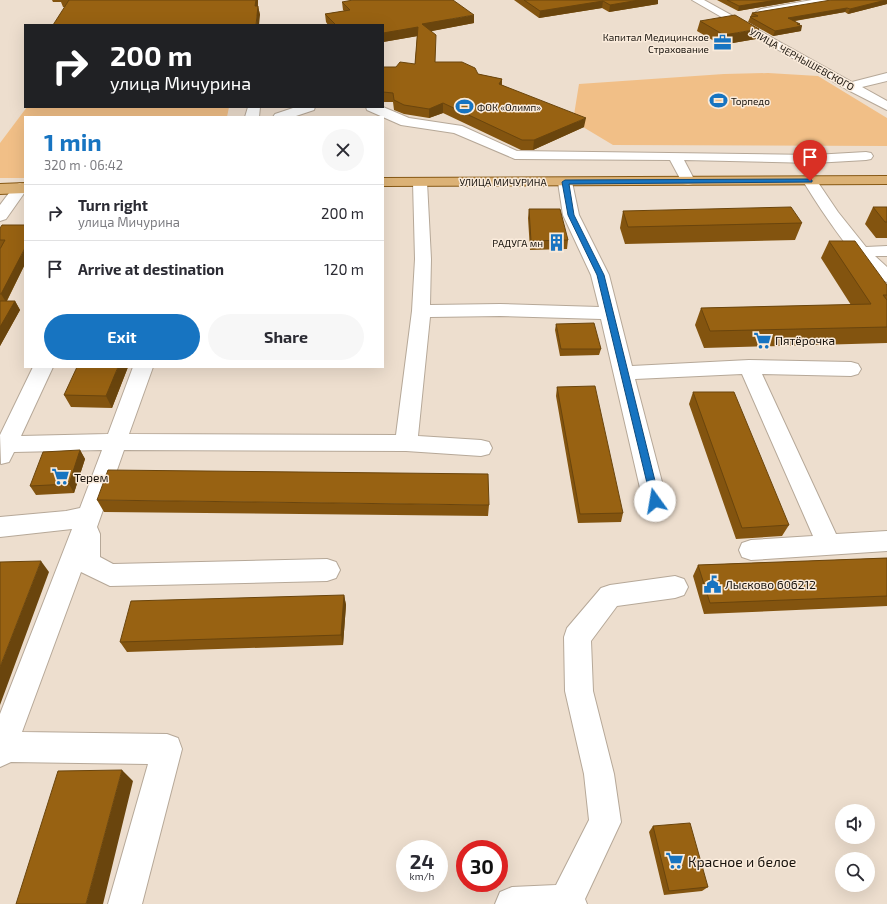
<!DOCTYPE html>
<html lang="en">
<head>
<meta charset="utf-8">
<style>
  body { margin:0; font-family:"Exo 2",sans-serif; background:#f7f7f7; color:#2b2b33; height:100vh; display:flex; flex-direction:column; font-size:15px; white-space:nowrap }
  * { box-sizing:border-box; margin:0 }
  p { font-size:13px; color:#7c7c81 }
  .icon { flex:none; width:22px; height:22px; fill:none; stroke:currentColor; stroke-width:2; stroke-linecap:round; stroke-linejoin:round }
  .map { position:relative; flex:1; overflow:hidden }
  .drawer { position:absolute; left:24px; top:116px; width:360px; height:252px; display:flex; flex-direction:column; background:#fff; border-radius:0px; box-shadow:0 4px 16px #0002 }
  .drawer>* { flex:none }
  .top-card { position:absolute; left:24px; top:24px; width:360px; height:84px; border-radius:0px; box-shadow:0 4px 16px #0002; background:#202124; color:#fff; overflow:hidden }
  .fabs { position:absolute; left:835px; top:804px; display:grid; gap:8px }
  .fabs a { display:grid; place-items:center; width:40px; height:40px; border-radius:50%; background:#fff; box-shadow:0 4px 16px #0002; font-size:20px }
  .speed { position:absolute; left:396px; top:840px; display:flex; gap:8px; font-size:20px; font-weight:700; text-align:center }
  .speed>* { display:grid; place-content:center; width:52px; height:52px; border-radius:50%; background:#fff; box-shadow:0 4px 16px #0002; line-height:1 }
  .speed small { font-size:10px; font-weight:400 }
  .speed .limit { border:6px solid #d22; background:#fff; color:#111 }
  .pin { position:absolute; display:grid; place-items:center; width:34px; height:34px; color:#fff; margin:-41px -17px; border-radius:50% 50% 50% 0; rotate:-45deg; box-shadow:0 0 4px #0007 }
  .pin .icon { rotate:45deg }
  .me { position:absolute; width:44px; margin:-22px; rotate:347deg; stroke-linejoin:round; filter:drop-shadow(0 0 3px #0008) }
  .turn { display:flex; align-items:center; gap:14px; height:84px; padding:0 20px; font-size:18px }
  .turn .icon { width:52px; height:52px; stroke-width:2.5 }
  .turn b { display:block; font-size:28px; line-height:34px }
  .round { display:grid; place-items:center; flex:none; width:42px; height:42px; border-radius:21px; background:#f7f7f7 }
  .head { display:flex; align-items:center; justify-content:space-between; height:68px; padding:0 20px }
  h1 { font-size:24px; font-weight:700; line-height:30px; color:#1774c1 }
  .cta { display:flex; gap:8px; margin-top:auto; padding:8px 20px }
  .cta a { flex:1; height:46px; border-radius:24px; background:#1774c1; color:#fff; font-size:16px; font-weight:700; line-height:46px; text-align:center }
  .cta a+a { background:#f7f7f7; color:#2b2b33 }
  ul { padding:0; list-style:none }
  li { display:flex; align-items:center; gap:12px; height:56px; padding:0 20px; border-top:1px solid #e1e1e2 }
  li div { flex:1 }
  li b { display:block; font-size:15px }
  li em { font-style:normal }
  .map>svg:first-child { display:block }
</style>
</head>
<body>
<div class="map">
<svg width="887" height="904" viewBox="0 0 887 904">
  <rect width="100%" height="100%" fill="#eddece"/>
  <path fill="#f1bf87" d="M768 73 818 76 887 118V146L613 145 573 121 579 84 724 74Z
    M27 107H229L227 117H25V178H0V143Z"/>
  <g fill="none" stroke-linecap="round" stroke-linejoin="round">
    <defs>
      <path id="minor" d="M692 0H704L852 82 887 73V81L862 87 887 101V110L846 89Z
        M812 0H834L829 3 761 15 756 12 761 9Z
        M248 107H260L259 117H245Z
        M296 107H315L314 110 293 117H273L275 114Z
        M366 107H383L409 118 462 126 517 151 814 155 866 152 871 153 873 156 871 159 866 160 814 163 684 160 695 181 693 184 688 185 683 184 670 160 515 159 454 133 401 125 367 110Z
        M810 177 815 178 838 212 866 247 887 246V256H875L887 267V282C863 276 817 204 803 181L805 178Z
        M420 178 425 179 427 182 431 259 430 305 500 304 599 307 591 275 563 215 558 182 560 179 565 178 570 179 572 182 579 215 609 275 632 366 749 360 851 362 858 364 861 369 858 374 851 376 762 374 836 534 887 531V551L751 560 742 557 739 550 742 543 751 540 813 536 742 374 635 379 667 501 663 508 655 510 647 508 643 501 601 319 500 316 430 317 418 436 481 440 489 442 492 448 489 454 481 456 406 451 124 450 97 527 100 534V557L113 564 327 559 336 562 340 570 336 578 327 581 110 586 81 572 22 732 167 734 178 738 182 749 142 904H108L148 764 11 762 0 767V714L72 529 0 537V517L66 511 80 508 102 450 14 452 9 462 1 464 0 435 33 367H53L21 436 108 434 133 367H153L129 434 396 435 412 311 415 259 413 182 415 179Z
        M20 183 25 185V192L6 219 0 221V205L15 185Z
        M675 576 684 579 688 587 684 595 675 598 617 606 591 641 593 691 614 774 621 822 585 899 587 904H495L500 892 512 887 556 885 589 820 584 774 565 691 564 637 567 628 601 588 610 585Z"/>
      <path id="major" d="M887 176V184L383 186V178Z
        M25 183V193L0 194V184Z"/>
    </defs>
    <use href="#minor" stroke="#b6a898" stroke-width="2"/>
    <use href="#major" stroke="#875915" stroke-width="2"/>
    <use href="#minor" fill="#fff" fill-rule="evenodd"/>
    <use href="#major" fill="#dcb276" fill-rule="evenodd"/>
  </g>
  <path fill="#83540f" d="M52 0H258V6L260 15 63 7 61 2H53Z
    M514 0H658V4L609 12 602 8 539 18Z
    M717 0H802L738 11Z
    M887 0V4L848 14 845 12 795 21 799 25 801 31 773 36 748 22 752 13Z
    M342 2 474 23 431 31 435 62 478 74 502 79V85L584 127 533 150H521L443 113 429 118 404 114 394 110 393 102H383V67H396L415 64 417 36 383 42V25H328L326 22 325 14 344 11 343 10Z
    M700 21 756 39 721 45 697 31Z
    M873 207H887V238H876L865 224Z
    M529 209 568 240 567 249 530 250 528 218Z
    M623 211 802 223 795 240 625 244 620 228Z
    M0 228 25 264 7 301H15L20 310 0 346V249L1 248H0Z
    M829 241 887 285V343L704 348 695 325 701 308 851 305 821 258Z
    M556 324 601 349 599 355 560 356 555 330Z
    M128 367 112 408 71 407 64 395Z
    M557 387 623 513 621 522 578 523 556 396Z
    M693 392 789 525 782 536 736 539 689 404Z
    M80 450 85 459 74 493 36 495 30 486Z
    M97 500 489 505 488 516 104 512Z
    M887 558V606L704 614 693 576 698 565Z
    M344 595 346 605 343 645 127 652 120 642Z
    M653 826 708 887 702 891 664 895 649 832Z"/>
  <path fill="#6a450d" d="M256 0H258L257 15 255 6Z
    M639 0H658V4L609 12 610 5Z
    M777 0H802L738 11 739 6Z
    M887 0V4L848 14 850 9Z
    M603 1 602 8 539 18 540 11Z
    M258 6 260 15 259 25H256Z
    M847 8 845 12 787 22 788 18Z
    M474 15V23L422 33V24Z
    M797 24H800L799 27 802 26 801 31 773 36 775 31Z
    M418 27V36L383 42V33Z
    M759 29 756 39 721 45 724 35Z
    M502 79 501 88 499 84Z
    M443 103V113L429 118V109Z
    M586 118 584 127 533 150 534 140Z
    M25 248V264L6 302 1 294Z
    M15 301 20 310 0 346V327Z
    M118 367H128L112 408 106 396Z
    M80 450 85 459 74 493 69 484Z
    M41 561 49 572 0 705V667Z
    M344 595 346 605 343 645 341 635Z
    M122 770 133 781 103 904H86Z"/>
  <path fill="#986212" stroke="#6a450d" d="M69 0H256L255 6H258L256 25H53Z
    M353 0H453L474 15 422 24 436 35 435 62H462L475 68 478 74 502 79 499 84 586 118 534 140H522L443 103 429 109 404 105 394 100 393 93 383 92V67H396L400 62 415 64 418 27 383 33V25H336L325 14 350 10 342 2Z
    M524 0H639L610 5 603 1 540 11Z
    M727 0H777L739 6Z
    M831 0H886L850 9 847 8 788 18 800 24H797L802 26 775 31 750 17 758 16 752 13Z
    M735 15 759 29 724 35 700 21Z
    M791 207 802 223 628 227 623 211Z
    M873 207H887V222H885Z
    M529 209H560L568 240 531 241Z
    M2 225H25V248L1 294H0V249L5 240H0V228Z
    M829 241H855L887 285V295H883L887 300V327L710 331 701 308 871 304Z
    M0 301H15L0 327Z
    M594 323 601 349H561L556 324Z
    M77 367H118L106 396 64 395Z
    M595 386 623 513 580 514 557 387Z
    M693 392H734L789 525 742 528Z
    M80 450 69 484 30 486 43 452Z
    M108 470 488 474 489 505 97 500Z
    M887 558V596L710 603 698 565Z
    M41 561 0 667V562Z
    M344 595 341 635 120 642 131 601Z
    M122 770 86 904H16L58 771Z
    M690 823 708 887 669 891 653 826Z"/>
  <path fill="#1774c1" stroke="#0f4b7d" d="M810 179 812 180V182L569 184 574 215 604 275 660 501 659 504H652L597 275 568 215 562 182 565 180Z"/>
  <defs>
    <symbol id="office-bare" viewBox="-9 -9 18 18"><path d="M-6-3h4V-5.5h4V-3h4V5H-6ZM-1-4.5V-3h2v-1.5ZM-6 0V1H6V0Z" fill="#1774c1" stroke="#faebdb" stroke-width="2.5" paint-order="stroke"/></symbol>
    <symbol id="stadium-bare" viewBox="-9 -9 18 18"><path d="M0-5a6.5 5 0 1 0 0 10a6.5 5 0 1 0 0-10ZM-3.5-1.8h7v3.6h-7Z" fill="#1774c1" stroke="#faebdb" stroke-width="2.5" paint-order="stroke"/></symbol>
    <symbol id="building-bare" viewBox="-9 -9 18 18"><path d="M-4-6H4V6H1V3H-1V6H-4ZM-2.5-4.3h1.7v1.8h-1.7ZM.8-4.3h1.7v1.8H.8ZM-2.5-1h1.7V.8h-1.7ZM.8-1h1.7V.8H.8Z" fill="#1774c1" stroke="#faebdb" stroke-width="2.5" paint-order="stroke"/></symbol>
    <symbol id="supermarket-bare" viewBox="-9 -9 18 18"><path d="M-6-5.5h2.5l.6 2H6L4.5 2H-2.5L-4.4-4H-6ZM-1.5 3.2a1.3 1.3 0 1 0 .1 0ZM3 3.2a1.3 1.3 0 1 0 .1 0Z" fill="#1774c1" stroke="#faebdb" stroke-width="2.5" paint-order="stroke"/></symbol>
    <symbol id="civic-bare" viewBox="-9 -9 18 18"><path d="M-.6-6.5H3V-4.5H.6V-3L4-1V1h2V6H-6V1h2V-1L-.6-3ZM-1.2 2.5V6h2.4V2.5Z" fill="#1774c1" stroke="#faebdb" stroke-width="2.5" paint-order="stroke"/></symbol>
  </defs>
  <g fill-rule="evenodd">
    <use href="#office-bare" x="710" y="30" width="25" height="25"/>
    <use href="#stadium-bare" x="706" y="88" width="25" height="25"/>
    <use href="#stadium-bare" x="452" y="94" width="25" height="25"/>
    <use href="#building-bare" x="544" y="230" width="25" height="25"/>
    <use href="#supermarket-bare" x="750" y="328" width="25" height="25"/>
    <use href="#supermarket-bare" x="48" y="464" width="25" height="25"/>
    <use href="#civic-bare" x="700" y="572" width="25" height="25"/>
    <use href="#supermarket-bare" x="662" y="848" width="25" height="25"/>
  </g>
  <g text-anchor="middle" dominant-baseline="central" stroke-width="3" stroke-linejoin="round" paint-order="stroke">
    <g font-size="10" fill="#17120c" stroke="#faebdb" text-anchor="end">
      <text x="709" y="37">Капитал Медицинское<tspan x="709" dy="12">Страхование</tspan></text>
      <text x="731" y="101" text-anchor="start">Торпедо</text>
      <text x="477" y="107" text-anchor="start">ФОК «Олимп»</text>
      <text x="543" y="243">РАДУГА мн</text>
    </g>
    <g font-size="10" fill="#17120c" stroke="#faebdb">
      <text transform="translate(802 59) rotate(29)">УЛИЦА ЧЕРНЫШЕВСКОГО</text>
      <text x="503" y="182">УЛИЦА МИЧУРИНА</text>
    </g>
    <g font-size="12" fill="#17120c" stroke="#faebdb" text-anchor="start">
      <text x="775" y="340">Пятёрочка</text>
      <text x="74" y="477">Терем</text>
      <text x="725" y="584">Лысково 606212</text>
    </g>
    <g font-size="14" fill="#17120c" stroke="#faebdb" text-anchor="start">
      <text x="688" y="861">Красное и белое</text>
    </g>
  </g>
</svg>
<div class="fabs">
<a><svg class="icon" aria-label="sound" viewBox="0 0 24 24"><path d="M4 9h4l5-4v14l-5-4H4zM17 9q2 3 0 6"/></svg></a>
<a><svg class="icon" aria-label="search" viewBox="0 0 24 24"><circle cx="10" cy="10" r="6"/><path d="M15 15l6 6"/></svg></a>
</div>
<div class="speed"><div>24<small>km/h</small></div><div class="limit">30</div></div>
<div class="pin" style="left:810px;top:181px;background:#d93025"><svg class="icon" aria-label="arrive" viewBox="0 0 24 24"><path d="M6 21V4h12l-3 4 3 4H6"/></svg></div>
<svg class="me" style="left:655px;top:501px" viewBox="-20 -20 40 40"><circle r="19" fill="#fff"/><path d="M0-13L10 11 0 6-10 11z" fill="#1774c1"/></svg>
<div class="top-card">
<div class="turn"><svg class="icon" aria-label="right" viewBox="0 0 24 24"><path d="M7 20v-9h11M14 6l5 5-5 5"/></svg><div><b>200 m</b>улица Мичурина</div></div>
</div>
<section class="drawer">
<div class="head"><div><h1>1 min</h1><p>320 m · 06:42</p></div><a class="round"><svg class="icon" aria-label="close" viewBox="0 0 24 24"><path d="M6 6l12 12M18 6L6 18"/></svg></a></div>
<ul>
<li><svg class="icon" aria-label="right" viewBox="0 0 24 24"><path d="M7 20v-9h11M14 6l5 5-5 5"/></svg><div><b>Turn right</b><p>улица Мичурина</p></div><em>200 m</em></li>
<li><svg class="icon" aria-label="arrive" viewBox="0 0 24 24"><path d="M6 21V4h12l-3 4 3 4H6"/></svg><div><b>Arrive at destination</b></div><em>120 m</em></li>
</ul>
<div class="cta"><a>Exit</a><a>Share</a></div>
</section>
</div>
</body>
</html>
